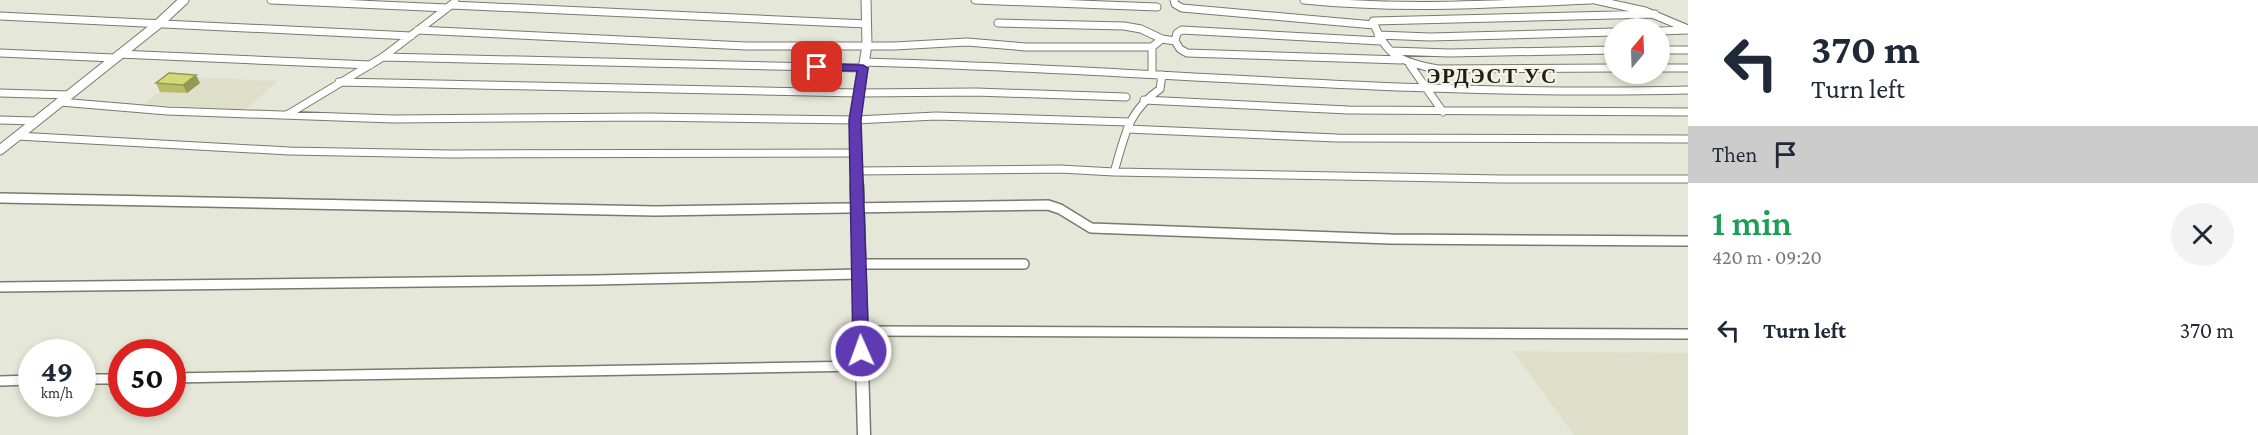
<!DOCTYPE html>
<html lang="en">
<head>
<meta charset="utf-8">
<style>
  body { margin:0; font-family:"Crimson Pro",serif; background:#f2f2f3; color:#1f2937; height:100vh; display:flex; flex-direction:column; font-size:22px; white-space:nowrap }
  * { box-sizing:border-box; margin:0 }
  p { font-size:20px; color:#747a83 }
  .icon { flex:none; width:33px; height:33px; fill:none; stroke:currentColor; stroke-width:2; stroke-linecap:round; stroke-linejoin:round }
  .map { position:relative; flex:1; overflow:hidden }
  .drawer { display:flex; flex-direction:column; background:#fff; width:570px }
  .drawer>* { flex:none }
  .top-card { background:#fff; color:#1f2937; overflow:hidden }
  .needle { width:39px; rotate:19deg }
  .fabs { position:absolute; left:1604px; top:18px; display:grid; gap:12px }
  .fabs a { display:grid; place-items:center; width:66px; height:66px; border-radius:50%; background:#fff; box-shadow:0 3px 9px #0003; font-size:30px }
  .speed { position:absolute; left:18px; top:339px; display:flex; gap:12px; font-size:30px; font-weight:700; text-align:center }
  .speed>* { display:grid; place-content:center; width:78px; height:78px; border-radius:50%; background:#fff; box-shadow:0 3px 9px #0003; line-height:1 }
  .speed small { font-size:15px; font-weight:400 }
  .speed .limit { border:9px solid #d22; background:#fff; color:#111 }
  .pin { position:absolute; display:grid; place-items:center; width:51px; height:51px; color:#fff; margin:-26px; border-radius:12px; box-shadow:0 3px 9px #0006 }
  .me { position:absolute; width:66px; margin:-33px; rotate:358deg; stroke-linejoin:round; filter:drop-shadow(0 0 4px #0008) }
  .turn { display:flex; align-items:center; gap:21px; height:126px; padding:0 24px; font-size:27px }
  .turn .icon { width:78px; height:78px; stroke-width:2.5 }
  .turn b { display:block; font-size:42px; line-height:51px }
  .then { display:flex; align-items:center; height:57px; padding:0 24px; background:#0003; gap:12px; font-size:22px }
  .round { display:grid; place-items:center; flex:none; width:63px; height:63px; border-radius:32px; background:#f2f2f3 }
  .summary { display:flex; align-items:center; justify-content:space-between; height:102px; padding:0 24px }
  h1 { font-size:36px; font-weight:600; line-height:45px; color:#1e9e55 }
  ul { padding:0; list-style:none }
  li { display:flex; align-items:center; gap:18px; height:90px; padding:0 24px }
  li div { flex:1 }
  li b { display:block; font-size:22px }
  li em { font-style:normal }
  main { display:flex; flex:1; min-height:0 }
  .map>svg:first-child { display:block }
</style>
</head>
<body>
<main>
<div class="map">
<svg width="1688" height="435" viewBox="0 0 1688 435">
  <rect width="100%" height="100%" fill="#e5e7d8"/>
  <path fill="#dddfc8" d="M179 77 235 79 278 81 245 110 144 104Z
    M1513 351 1688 353V435H1574Z"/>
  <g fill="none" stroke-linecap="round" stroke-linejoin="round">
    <defs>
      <path id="street-far1" d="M271 0 447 8
        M975 0 1157 7
        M1174 0 1175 4 1182 8 1374 25
        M1304 0C1400 10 1495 4 1591 0
        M1595 0 1645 11 1688 29
        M451 5 867 24
        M0 16 411 36
        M998 23 1124 26 1141 29 1162 39
        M418 30 746 46H894L967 42 1026 47H1152
        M1659 31 1688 30
        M1378 35 1430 37 1614 32
        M1380 41 1182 30 1177 33 1175 41 1180 49 1187 53 1401 60
        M1659 50H1688
        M1391 51 1449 53 1614 50
        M0 53 114 58
        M119 54 370 65
        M383 57 863 68
        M864 62C1138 69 1413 97 1688 90
        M1410 65 1443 112
        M1614 68 1438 69C1403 63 1385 56 1373 21L1655 14
        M1659 68H1688
        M1152 74V47L1162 39 1175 41
        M339 82 858 93 976 92 1126 97
        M0 93 69 95
        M1144 100 1348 110 1688 112
        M60 102 167 111 393 119 647 117 855 120 936 116 1129 122
        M287 115 383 57 455 2
        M0 120 36 121
        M1127 129 1337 138 1688 139
        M17 136 289 151 448 154 856 153
        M856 171 1060 169 1114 172C1125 136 1127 112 1160 89L1162 75
        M1114 172 1501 179H1688"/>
      <path id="street" d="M0 198 655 211 1048 205 1060 209 1091 228 1390 239 1688 241
        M860 264H1024
        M0 287 595 280 860 274
        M861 331 1688 334
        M172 378 863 366
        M82 379H122
        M0 381 32 380"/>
      <path id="secondary-far1" d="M0 150 157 25 184 0
        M857 187 855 120 867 45 866 0"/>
      <path id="secondary" d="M857 185 864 435"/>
    </defs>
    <use href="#street-far1" stroke="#787a6c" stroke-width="9"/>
    <use href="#street" stroke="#787a6c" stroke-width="12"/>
    <use href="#secondary-far1" stroke="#787a6c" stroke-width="11"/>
    <use href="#secondary" stroke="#787a6c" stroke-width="15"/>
    <use href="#street-far1" stroke="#fff" stroke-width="7"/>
    <use href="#street" stroke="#fff" stroke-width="9"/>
    <use href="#secondary-far1" stroke="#fff" stroke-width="9"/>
    <use href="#secondary" stroke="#fff" stroke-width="12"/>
  </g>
  <path fill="#b5bb67" d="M156 83H200L187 93 160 92Z"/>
  <path fill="#949854" d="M196 75 200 83 187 93 183 85Z"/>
  <path fill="#d3d978" stroke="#949854" stroke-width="1.5" d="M169 73 196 75 183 85 156 83Z"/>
  <path fill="#5f3ab3" stroke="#3e2674" stroke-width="1.5" d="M817 64 863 65 868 68 861 120 869 351 867 355H856L853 351 849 120 857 71 813 70V65Z"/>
  <g text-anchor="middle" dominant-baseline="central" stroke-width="4.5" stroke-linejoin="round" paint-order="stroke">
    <g font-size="21" font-weight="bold" letter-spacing="1.5" fill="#1f1f1a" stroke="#f3f4e5">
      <text x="1492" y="76">ЭРДЭСТ УС</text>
    </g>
  </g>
</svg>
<div class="fabs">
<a><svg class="needle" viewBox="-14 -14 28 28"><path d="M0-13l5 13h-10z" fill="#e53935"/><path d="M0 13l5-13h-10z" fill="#747a83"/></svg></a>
</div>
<div class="speed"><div>49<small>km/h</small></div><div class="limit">50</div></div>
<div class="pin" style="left:817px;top:67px;background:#d93025"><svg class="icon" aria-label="arrive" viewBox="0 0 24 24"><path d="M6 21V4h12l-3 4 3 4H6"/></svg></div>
<svg class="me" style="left:861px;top:351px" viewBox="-20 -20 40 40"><circle r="17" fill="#5f3ab3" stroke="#fff" stroke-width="3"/><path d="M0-11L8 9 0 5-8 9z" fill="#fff"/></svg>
</div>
<section class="drawer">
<div class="top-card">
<div class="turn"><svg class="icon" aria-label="left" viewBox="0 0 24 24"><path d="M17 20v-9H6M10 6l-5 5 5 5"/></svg><div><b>370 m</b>Turn left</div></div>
<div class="then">Then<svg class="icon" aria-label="arrive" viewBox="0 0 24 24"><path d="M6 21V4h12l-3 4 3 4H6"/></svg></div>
</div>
<div class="summary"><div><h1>1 min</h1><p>420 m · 09:20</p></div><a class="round"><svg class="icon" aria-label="close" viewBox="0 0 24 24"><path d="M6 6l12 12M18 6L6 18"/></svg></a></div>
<ul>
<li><svg class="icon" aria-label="left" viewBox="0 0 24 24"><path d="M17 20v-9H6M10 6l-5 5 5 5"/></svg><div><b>Turn left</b></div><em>370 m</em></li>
</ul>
</section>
</main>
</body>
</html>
